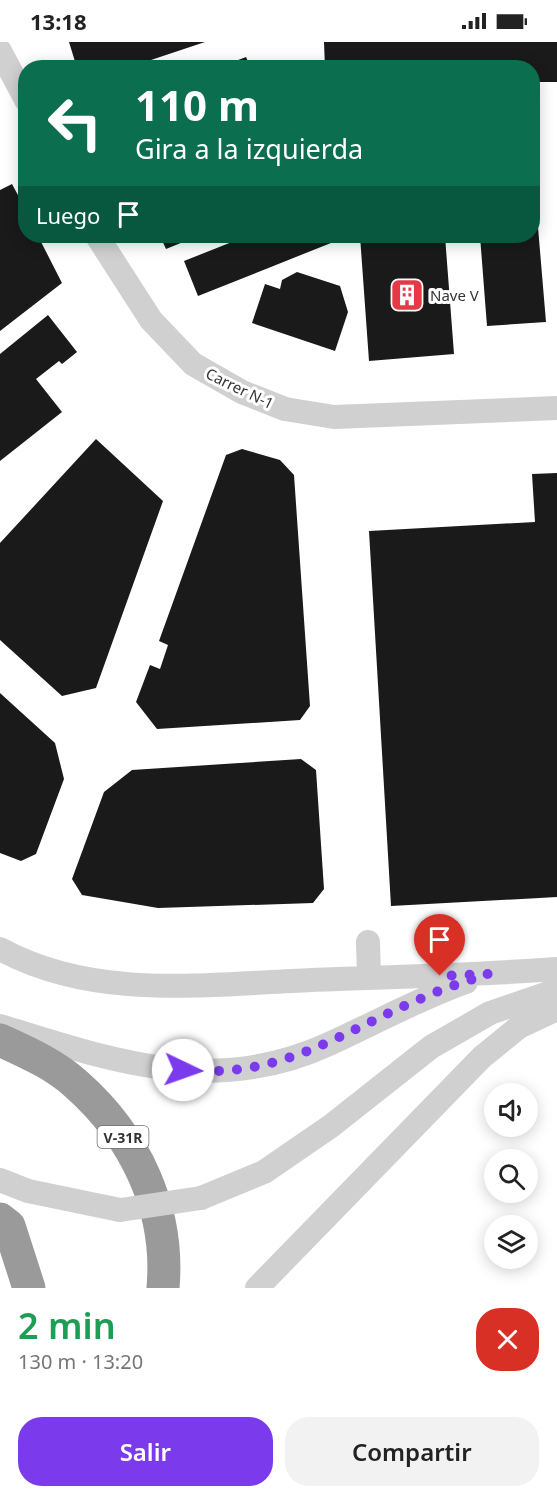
<!DOCTYPE html>
<html lang="es">
<head>
<meta charset="utf-8">
<style>
  body { margin:0; font-family:"Noto Sans",sans-serif; background:#f2f2f2; color:#222; height:100vh; display:flex; flex-direction:column; font-size:22px; white-space:nowrap }
  * { box-sizing:border-box; margin:0 }
  p { font-size:20px; color:#767676 }
  .icon { flex:none; width:33px; height:33px; fill:none; stroke:currentColor; stroke-width:2; stroke-linecap:round; stroke-linejoin:round }
  .map { position:relative; height:1246px; overflow:hidden }
  .side { display:flex; flex-direction:column; background:#fff; flex:1 }
  .side>* { flex:none }
  .guide { position:absolute; left:18px; top:18px; width:522px; height:183px; border-radius:24px; box-shadow:0 3px 15px #0003; background:#0b6e4f; color:#fff; overflow:hidden }
  .controls { position:absolute; left:484px; top:1041px; display:grid; gap:12px }
  .controls a { display:grid; place-items:center; width:54px; height:54px; border-radius:50%; background:#fff; box-shadow:0 3px 15px #0003; font-size:30px }
  .pin { position:absolute; display:grid; place-items:center; width:51px; height:51px; color:#fff; margin:-62px -26px; border-radius:50% 50% 50% 0; rotate:-45deg; box-shadow:0 0 6px #0007 }
  .pin .icon { rotate:45deg }
  .me { position:absolute; width:66px; margin:-33px; rotate:93deg; stroke-linejoin:round; filter:drop-shadow(0 0 4px #0008) }
  .turn { display:flex; align-items:center; gap:21px; height:126px; padding:0 18px; font-size:27px }
  .turn .icon { width:78px; height:78px; stroke-width:2.5 }
  .turn b { display:block; font-size:42px; line-height:51px }
  .then { display:flex; align-items:center; height:57px; padding:0 18px; background:#0003; gap:12px; font-size:22px }
  .round { display:grid; place-items:center; flex:none; width:63px; height:63px; border-radius:24px; background:#f2f2f2 }
  .summary { display:flex; align-items:center; justify-content:space-between; height:102px; padding:0 18px }
  h1 { font-size:36px; font-weight:600; line-height:45px; color:#1e9e55 }
  .button { display:flex; gap:12px; margin-top:auto; padding:12px 18px }
  .button a { flex:1; height:69px; border-radius:24px; background:#7c3aed; color:#fff; font-size:24px; font-weight:600; line-height:69px; text-align:center }
  .button a+a { background:#f2f2f2; color:#222 }
  .status { display:flex; justify-content:space-between; align-items:center; height:42px; padding:0 30px; background:#fff; direction:ltr }
  .status svg { height:16px; fill:currentColor }
  .map>svg:first-child { display:block }
</style>
</head>
<body>
<div class="status"><b>13:18</b><svg viewBox="0 0 49 12"><path d="M0 12V9h3v3zM5 12V6h3v6zM10 12V3h3v9zM15 12V0h3v12zM26 1h20v11H26zM47 4h2v5h-2z"/></svg></div>
<div class="map">
<svg width="557" height="1246" viewBox="0 0 557 1246">
  <rect width="100%" height="100%" fill="#fff"/>
  <path fill="#1a1a1a" d="M69 0H205L151 18 152 21 137 26H77Z
    M324 0H557V40H532V26H325Z
    M246 15 251 26H220V25Z
    M532 114 546 280 487 284 480 194H532Z
    M12 142 26 168V194H38L62 241 0 289V148Z
    M160 194H198L166 207Z
    M247 194H341V197L198 254 184 219Z
    M360 194H445L454 312 369 319Z
    M297 230 340 244 348 270 335 309 252 281 265 242 280 247 282 238Z
    M48 273 77 310 62 322 59 319 36 337 62 370 0 419V312Z
    M96 397 163 459 96 646 62 654 0 598V501Z
    M242 407 280 418 294 433 310 664 300 678 157 687 136 660 150 623 160 627 168 603 159 599 226 413Z
    M557 431V855L391 864 369 489 535 480 532 432Z
    M0 651 55 701 64 737 36 812 21 819 0 811Z
    M301 717 316 728 324 847 313 861 158 866 82 853 72 837 104 750 132 728Z"/>
  <g fill="none" stroke-linecap="round" stroke-linejoin="round">
    <path stroke="#d0d0d0" stroke-width="24" d="M0 9 26 58
      M97 194 151 278 193 322 242 350 285 367 334 375 557 366
      M368 900 369 936
      M0 907C95 959 208 942 312 938 394 935 475 933 557 927
      M0 984C113 1019 214 1055 329 1002 375 981 418 957 466 940
      M0 1138 28 1149 120 1168
      M201 1156 264 1130 331 1084 431 1005 490 971 557 948
      M257 1246 482 1015 519 985 557 967"/>
    <path stroke="#9a9a9a" stroke-width="33" d="M0 998C26 1010 54 1022 76 1042 135 1094 170 1167 163 1246
      M0 1177 9 1184 29 1246"/>
    <path stroke="#d0d0d0" stroke-width="24" d="M120 1168 201 1156"/>
  </g>
  <g fill="none" stroke-linecap="round" stroke-linejoin="round">
    <path stroke="#7c3aed" stroke-width="10" stroke-dasharray="0 18" d="M183 1028C284 1037 340 990 427 954 447 945 468 939 488 932L440 934"/>
  </g>
  <defs>
    <symbol id="building-square" viewBox="-11 -11 22 22"><rect x="-9" y="-9" width="18" height="18" rx="4" fill="#e63946" stroke="#fff"/><path d="M-4-6H4V6H1V3H-1V6H-4ZM-2.5-4.3h1.7v1.8h-1.7ZM.8-4.3h1.7v1.8H.8ZM-2.5-1h1.7V.8h-1.7ZM.8-1h1.7V.8H.8Z" fill="#fff"/></symbol>
  </defs>
  <g fill-rule="evenodd">
    <use href="#building-square" x="388" y="234" width="38" height="38"/>
  </g>
  <g text-anchor="middle" dominant-baseline="central" stroke-width="6" stroke-linejoin="round" paint-order="stroke">
    <rect fill="#fff" stroke="#707070" stroke-width="1.5" x="97.5" y="1084" width="51" height="22" rx="4.5"/>
    <g font-size="14" font-weight="bold" fill="#333">
      <text x="123" y="1095">V-31R</text>
    </g>
    <g font-size="15" fill="#333" stroke="#fff" text-anchor="start">
      <text x="430" y="253">Nave V</text>
    </g>
    <g font-size="15" fill="#333" stroke="#fff">
      <text transform="translate(240 346) rotate(26)">Carrer N-1</text>
    </g>
  </g>
</svg>
<div class="controls">
<a><svg class="icon" aria-label="sound" viewBox="0 0 24 24"><path d="M4 9h4l5-4v14l-5-4H4zM17 9q2 3 0 6"/></svg></a>
<a><svg class="icon" aria-label="search" viewBox="0 0 24 24"><circle cx="10" cy="10" r="6"/><path d="M15 15l6 6"/></svg></a>
<a><svg class="icon" aria-label="layers" viewBox="0 0 24 24"><path d="M12 4l9 5-9 5-9-5zM3 14l9 5 9-5"/></svg></a>
</div>
<div class="pin" style="left:440px;top:934px;background:#d93025"><svg class="icon" aria-label="arrive" viewBox="0 0 24 24"><path d="M6 21V4h12l-3 4 3 4H6"/></svg></div>
<svg class="me" style="left:183px;top:1028px" viewBox="-20 -20 40 40"><circle r="19" fill="#fff"/><path d="M0-13L10 11 0 6-10 11z" fill="#7c3aed"/></svg>
<div class="guide">
<div class="turn"><svg class="icon" aria-label="left" viewBox="0 0 24 24"><path d="M17 20v-9H6M10 6l-5 5 5 5"/></svg><div><b>110 m</b>Gira a la izquierda</div></div>
<div class="then">Luego<svg class="icon" aria-label="arrive" viewBox="0 0 24 24"><path d="M6 21V4h12l-3 4 3 4H6"/></svg></div>
</div>
</div>
<section class="side">
<div class="summary"><div><h1>2 min</h1><p>130 m · 13:20</p></div><a class="round" style="background:#d93025;color:#fff"><svg class="icon" aria-label="close" viewBox="0 0 24 24"><path d="M6 6l12 12M18 6L6 18"/></svg></a></div>
<div class="button"><a>Salir</a><a>Compartir</a></div>
</section>
</body>
</html>
